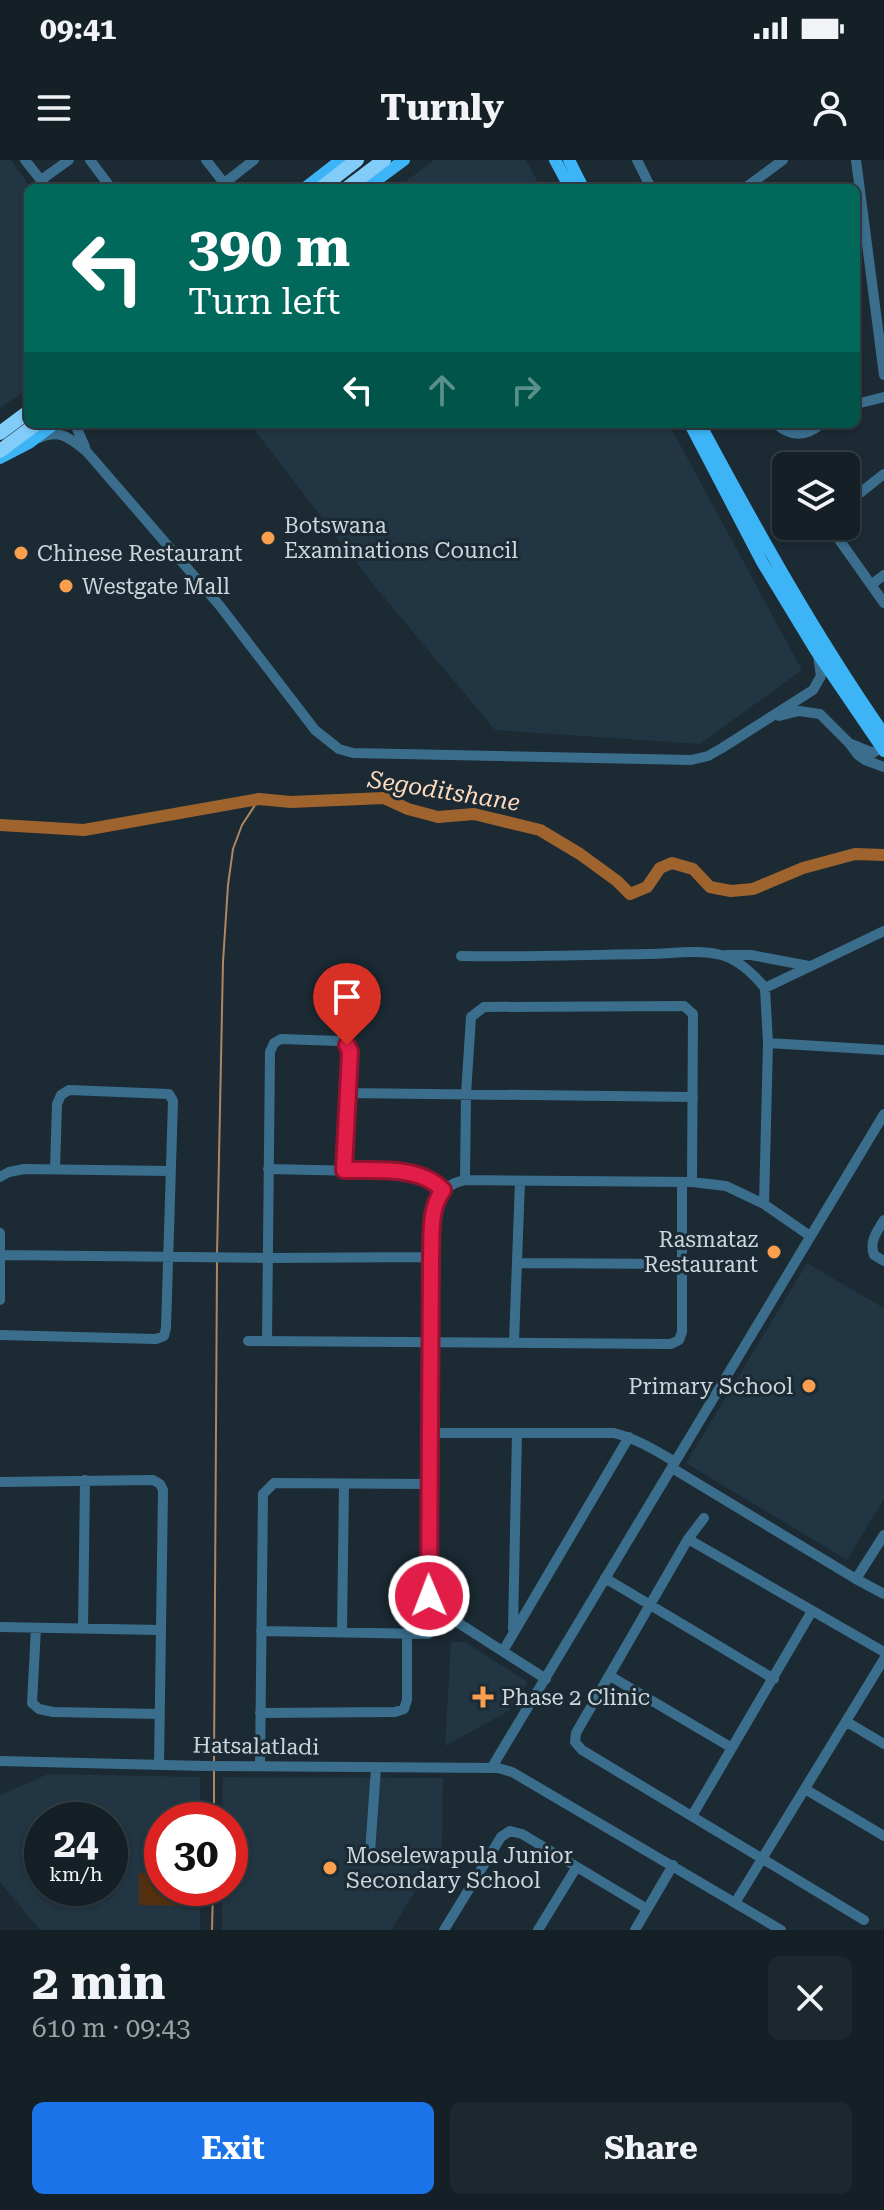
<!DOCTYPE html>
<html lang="en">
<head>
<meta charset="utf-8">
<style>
  body { margin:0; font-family:"Roboto Serif",serif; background:#1d282e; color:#f1f3f6; height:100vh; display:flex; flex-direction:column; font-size:30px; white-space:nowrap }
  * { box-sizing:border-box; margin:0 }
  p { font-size:26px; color:#9da3a7 }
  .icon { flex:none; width:44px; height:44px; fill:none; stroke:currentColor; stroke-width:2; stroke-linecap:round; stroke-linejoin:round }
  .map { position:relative; height:1770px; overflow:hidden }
  .side { display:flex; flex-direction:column; background:#142026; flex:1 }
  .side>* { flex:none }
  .top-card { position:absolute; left:24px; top:24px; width:836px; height:244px; border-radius:12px; box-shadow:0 2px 6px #0004,0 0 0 2px #333e43; background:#00695c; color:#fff; overflow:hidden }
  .controls { position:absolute; left:772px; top:292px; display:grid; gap:16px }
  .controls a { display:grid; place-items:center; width:88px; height:88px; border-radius:12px; background:#142026; box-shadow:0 2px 6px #0004,0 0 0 2px #333e43; font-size:40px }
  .speed { position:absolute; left:24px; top:1642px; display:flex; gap:16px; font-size:40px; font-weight:700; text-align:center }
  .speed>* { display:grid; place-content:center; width:104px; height:104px; border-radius:50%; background:#142026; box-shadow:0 2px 6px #0004,0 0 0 2px #333e43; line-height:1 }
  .speed small { font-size:20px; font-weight:400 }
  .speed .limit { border:12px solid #d22; background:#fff; color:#111 }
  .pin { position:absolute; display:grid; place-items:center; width:68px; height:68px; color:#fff; margin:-82px -34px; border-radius:50% 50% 50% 0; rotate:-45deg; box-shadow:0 0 8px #0007 }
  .pin .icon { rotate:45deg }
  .me { position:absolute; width:88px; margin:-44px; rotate:359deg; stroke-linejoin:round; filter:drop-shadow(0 0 6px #0008) }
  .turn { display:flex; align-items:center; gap:28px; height:168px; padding:0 32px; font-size:36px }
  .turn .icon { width:104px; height:104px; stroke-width:2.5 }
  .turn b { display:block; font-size:56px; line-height:68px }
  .lanes { display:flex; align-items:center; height:76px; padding:0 32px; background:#0003; justify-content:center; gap:40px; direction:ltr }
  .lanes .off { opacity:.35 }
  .round { display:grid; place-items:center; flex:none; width:84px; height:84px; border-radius:12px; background:#1d282e }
  .headline { display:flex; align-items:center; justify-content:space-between; height:136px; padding:0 32px }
  h1 { font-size:48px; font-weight:700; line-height:60px }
  .primary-button { display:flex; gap:16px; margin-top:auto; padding:16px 32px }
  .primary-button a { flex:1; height:92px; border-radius:12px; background:#1a73e8; color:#fff; font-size:32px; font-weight:700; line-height:92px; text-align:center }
  .primary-button a+a { background:#1d282e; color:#f1f3f6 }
  .status { display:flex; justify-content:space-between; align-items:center; height:56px; padding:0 40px; background:#142026; direction:ltr }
  .status svg { height:22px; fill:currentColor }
  header { display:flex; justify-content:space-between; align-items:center; height:104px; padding:0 32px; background:#142026; font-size:36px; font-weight:700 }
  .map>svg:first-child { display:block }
</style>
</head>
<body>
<div class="status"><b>09:41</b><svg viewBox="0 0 49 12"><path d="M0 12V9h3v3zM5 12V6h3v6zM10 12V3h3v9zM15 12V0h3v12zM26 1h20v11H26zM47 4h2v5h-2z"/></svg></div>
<header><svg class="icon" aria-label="menu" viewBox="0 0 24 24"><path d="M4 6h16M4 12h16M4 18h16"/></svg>Turnly<svg class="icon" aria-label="person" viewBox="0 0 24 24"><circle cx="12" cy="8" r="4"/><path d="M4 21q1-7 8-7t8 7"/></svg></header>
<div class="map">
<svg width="884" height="1770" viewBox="0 0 884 1770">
  <rect width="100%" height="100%" fill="#1b2a33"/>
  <path fill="#213542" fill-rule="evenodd" d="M0 0H11L31 28H28V229L0 248Z
    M434 0H526L541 28H397Z
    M250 264H669L802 510 700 584 495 570 372 423Z
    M807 1103 884 1148V1339L847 1400 686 1303Z
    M451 1482H465L528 1522 509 1551 445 1586Z
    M48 1614 200 1617V1660H162V1728H200V1770H40L0 1722V1635ZM42 1660H110V1728H42Z
    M223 1617 443 1618 442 1689 391 1770H222V1728H230V1660H222Z"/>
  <path fill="#54300e" d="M139 1713H162V1728H190V1746L139 1745Z"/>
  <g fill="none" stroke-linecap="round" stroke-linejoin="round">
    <path stroke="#ad8662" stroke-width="2" d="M217 1095 223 802 228 725 233 689 242 665 259 639
      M214 1603 217 1101
      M214 1660V1609
      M212 1770 213 1728"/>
    <path stroke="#9f632d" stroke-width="12" d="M0 665 84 670 259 639 291 642 384 638 408 649 438 657 474 654 540 670 580 694 617 721 630 734 647 727 660 708 672 703 693 709 710 727 731 731 753 729 803 708 855 694 884 695"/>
    <path stroke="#3b6e8d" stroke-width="10" d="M25 0 47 28
      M90 0 111 28
      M206 0 224 23
      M637 0 651 28
      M856 0 884 215
      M41 20 69 0
      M218 28 254 0
      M745 28 783 0
      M856 244 884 237
      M75 264 85 287
      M776 264C792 277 805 277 821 264
      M39 278C60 268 71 279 87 292L220 446 315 570 339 589 353 593 691 600 708 596 722 588 813 530 821 516 818 496
      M846 344 884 314
      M833 366V371L884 443
      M871 425 884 415
      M779 556 799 551 820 554 849 583 858 595 865 600 884 607
      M851 584 873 593 884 585
      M726 795H751L809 806
      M461 796C523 797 585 795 647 794 672 794 697 789 721 795 738 799 755 816 765 828L768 883
      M765 828 884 771
      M348 933 693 937
      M268 1009 406 1012C422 1015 432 1018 443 1030
      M0 1017 9 1012 24 1009 170 1011
      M465 1020 466 934 471 857 484 847 684 846 693 854 692 1022
      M764 1044 768 883 884 890
      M884 1060C877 1072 869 1081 874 1095L884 1101
      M0 1073V1140
      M1 1095 268 1098 431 1097
      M517 1103 682 1104
      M0 1175 156 1179 164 1176 166 1168 173 941 169 934 69 930 61 935 57 944 55 1009
      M248 1181 671 1184 679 1180 682 1172V1022
      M267 1181 270 892 274 883 281 879 340 881 347 885 350 892 344 1010
      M514 1182 520 1021
      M430 1273H614C637 1279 655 1290 675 1302
      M672 1308 856 1419 884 1434
      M0 1322 153 1320 160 1324 163 1330 159 1605
      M704 1358 688 1379 576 1573 575 1582 582 1590 864 1760
      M688 1379 884 1492
      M605 1418 774 1519
      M856 1419 884 1375
      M0 1467 161 1470
      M36 1468 32 1543 39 1549 53 1552 160 1554
      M83 1468 85 1320
      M513 1469 517 1273
      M261 1471 428 1474 439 1467 449 1457
      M342 1472 344 1324
      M503 1491 629 1277
      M610 1516 732 1588
      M546 1519 435 1448 429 1436 431 1097C433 1066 426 1028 465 1020L692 1022 726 1026 764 1044 810 1076
      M260 1553 395 1552 404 1549 407 1540V1475
      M847 1562 884 1584
      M0 1601 206 1606 498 1608 512 1612 781 1770
      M260 1606 263 1334 274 1323 429 1324
      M492 1607 884 954
      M805 1629 884 1676
      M692 1656 812 1451
      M370 1692 376 1608
      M735 1743 884 1499
      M444 1770 501 1677 510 1671 522 1674 647 1749
      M538 1770 576 1708
      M635 1770 673 1705"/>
    <path stroke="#3cb4f5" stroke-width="12" d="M555 0 570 28
      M569 0 583 28
      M305 28 341 0
      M366 28 404 0
      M690 264 762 402 816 491 884 591
      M700 264C757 370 815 475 884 574
      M0 298 29 283 54 264"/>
    <path stroke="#82ccfa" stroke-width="14" d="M321 28 357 0
      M347 28 384 0
      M0 273 28 252
      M0 291 36 264"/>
  </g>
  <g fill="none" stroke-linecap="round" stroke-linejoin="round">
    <defs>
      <path id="route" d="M347 885 350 892 344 1010C376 1011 419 1005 443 1030 429 1049 432 1074 431 1097L429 1436"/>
    </defs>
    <use href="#route" stroke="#92132f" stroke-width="20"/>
    <use href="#route" stroke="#e11d48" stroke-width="14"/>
  </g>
  <g fill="#fa9f4e" stroke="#1b2a33" stroke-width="3">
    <circle cx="268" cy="378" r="8"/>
    <circle cx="21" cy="393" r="8"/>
    <circle cx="66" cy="426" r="8"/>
    <circle cx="774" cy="1092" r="8"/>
    <circle cx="809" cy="1226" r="8"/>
    <path d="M479 1525h8v8h8v8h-8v8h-8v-8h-8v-8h8z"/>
    <circle cx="330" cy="1708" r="8"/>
  </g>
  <g text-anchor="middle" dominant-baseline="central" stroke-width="6" stroke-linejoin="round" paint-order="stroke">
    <g font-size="22" fill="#cdd6dd" stroke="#1b2a33" text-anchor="start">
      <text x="284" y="365">Botswana<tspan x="284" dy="25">Examinations Council</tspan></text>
      <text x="37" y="393">Chinese Restaurant</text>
      <text x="82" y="426">Westgate Mall</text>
      <text x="758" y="1079" text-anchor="end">Rasmataz<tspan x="758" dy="25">Restaurant</tspan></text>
      <text x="793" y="1226" text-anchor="end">Primary School</text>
      <text x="501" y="1537">Phase 2 Clinic</text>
      <text x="346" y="1695">Moselewapula Junior<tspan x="346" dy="25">Secondary School</tspan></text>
    </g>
    <g font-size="22" fill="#cdd6dd" stroke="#1b2a33">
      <text transform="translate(256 1586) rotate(1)">Hatsalatladi</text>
    </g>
    <g font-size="24" font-style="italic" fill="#fedbbf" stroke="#1b2a33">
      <text transform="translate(444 631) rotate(9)">Segoditshane</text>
    </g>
  </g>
</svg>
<div class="controls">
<a><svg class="icon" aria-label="layers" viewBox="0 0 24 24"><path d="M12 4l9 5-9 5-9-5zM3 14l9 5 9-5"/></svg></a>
</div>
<div class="speed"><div>24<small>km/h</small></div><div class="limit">30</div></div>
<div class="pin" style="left:347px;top:885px;background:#d93025"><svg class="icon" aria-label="arrive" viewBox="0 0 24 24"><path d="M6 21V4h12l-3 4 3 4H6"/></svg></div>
<svg class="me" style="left:429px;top:1436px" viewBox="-20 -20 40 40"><circle r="17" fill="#e11d48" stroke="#fff" stroke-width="3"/><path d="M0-11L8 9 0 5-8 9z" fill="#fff"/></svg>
<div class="top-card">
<div class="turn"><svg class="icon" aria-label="left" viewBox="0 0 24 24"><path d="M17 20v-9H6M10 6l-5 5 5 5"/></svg><div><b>390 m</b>Turn left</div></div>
<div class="lanes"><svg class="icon" aria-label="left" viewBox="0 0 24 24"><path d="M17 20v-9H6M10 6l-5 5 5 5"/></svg><svg class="icon off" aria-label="ahead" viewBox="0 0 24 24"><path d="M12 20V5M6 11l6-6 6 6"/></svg><svg class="icon off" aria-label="right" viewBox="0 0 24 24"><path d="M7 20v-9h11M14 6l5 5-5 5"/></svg></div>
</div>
</div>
<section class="side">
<div class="headline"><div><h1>2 min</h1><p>610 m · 09:43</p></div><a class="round"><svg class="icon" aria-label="close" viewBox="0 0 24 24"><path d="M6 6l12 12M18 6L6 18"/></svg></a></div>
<div class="primary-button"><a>Exit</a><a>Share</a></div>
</section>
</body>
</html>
